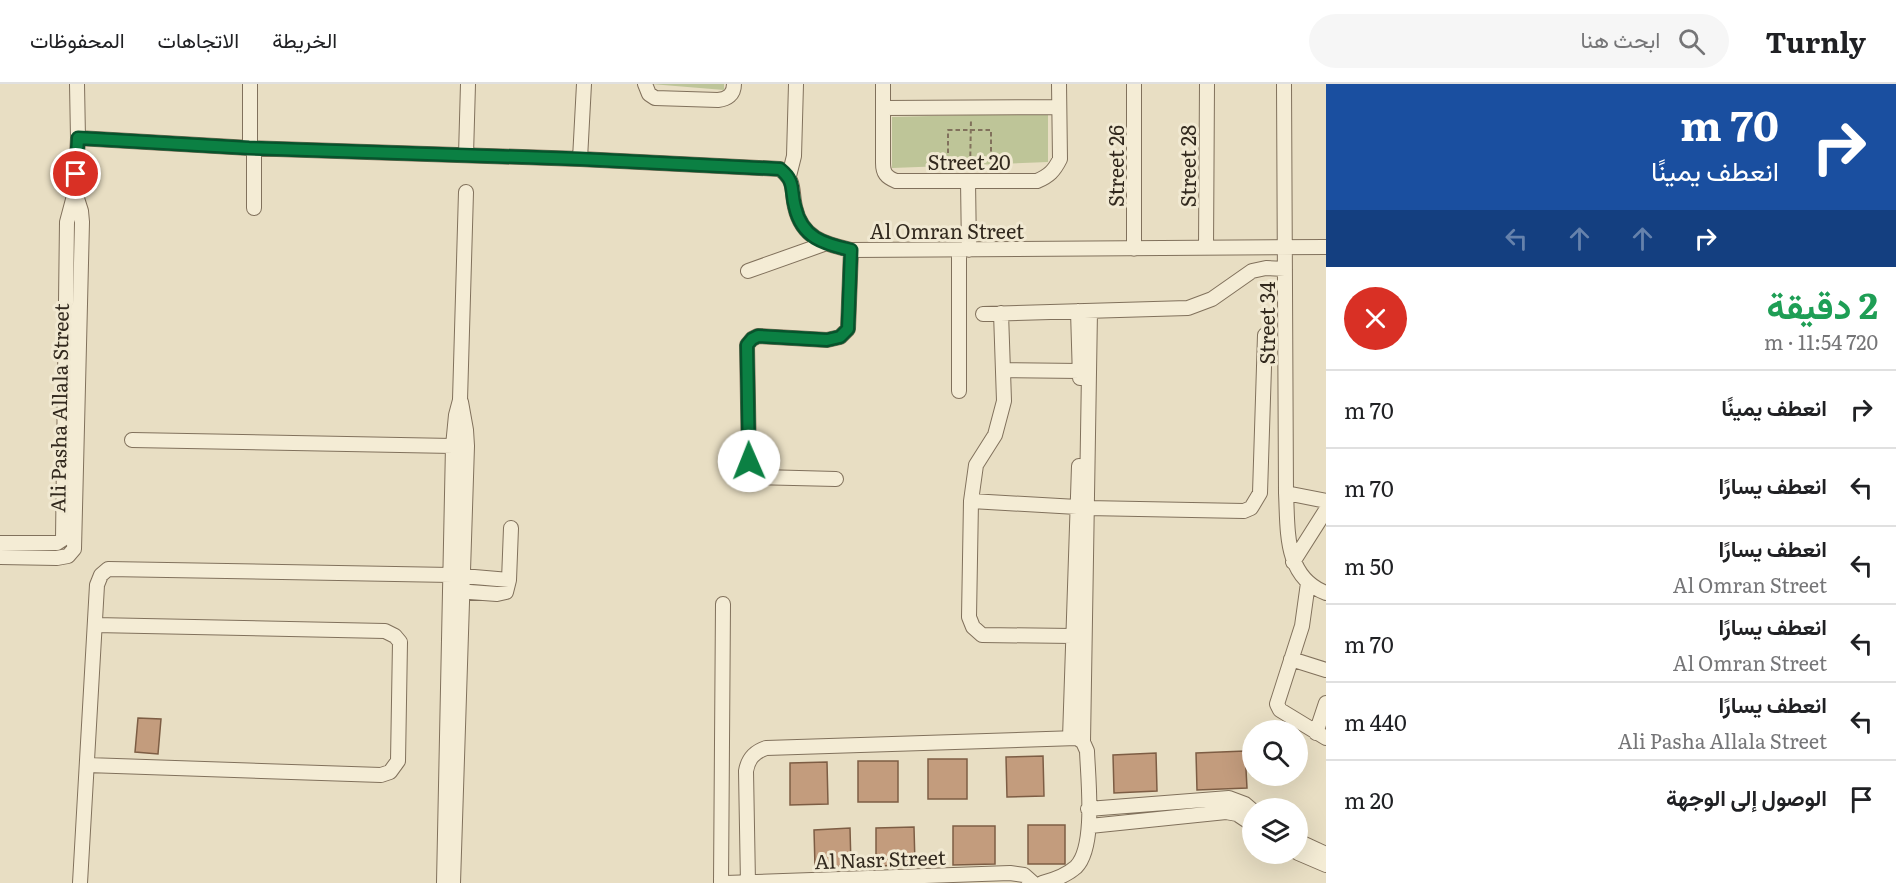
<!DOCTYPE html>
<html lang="ar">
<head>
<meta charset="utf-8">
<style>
  body { margin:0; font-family:Literata,Vazirmatn,serif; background:#f6f6f6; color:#202124; direction:rtl; height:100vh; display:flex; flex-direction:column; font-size:22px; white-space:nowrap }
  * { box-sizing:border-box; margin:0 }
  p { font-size:20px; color:#757577 }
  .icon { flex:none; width:33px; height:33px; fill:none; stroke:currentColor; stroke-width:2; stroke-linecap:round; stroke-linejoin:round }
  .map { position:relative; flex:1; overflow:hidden; direction:ltr }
  .details { display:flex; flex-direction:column; background:#fff; width:570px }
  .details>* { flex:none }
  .banner { background:#1a4fa0; color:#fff; overflow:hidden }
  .fabs { position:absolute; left:1242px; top:636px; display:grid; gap:12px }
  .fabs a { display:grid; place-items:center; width:66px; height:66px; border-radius:50%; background:#fff; box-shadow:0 6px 24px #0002; font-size:30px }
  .pin { position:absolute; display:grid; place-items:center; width:51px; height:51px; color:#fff; margin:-26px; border:3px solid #fff; border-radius:50%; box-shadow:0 2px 6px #0007 }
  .me { position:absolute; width:66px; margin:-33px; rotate:359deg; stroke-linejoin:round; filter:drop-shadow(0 0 4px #0008) }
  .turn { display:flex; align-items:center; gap:21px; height:126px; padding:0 18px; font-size:27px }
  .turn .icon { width:78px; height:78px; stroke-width:2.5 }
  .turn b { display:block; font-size:42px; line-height:51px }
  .lanes { display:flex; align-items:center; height:57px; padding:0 18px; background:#0003; justify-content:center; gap:30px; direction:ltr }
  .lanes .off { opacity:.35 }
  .round { display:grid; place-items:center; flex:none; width:63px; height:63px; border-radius:32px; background:#f6f6f6 }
  .summary { display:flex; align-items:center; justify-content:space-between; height:102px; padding:0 18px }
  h1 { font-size:36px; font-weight:700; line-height:45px; color:#1e9e55 }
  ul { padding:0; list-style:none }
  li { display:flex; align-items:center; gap:18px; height:78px; padding:0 18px; border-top:2px solid #e0e0e0 }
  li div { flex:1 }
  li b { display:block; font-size:22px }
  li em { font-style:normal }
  header { display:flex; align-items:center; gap:36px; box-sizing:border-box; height:84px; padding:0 30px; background:#fff; border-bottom:2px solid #e0e0e0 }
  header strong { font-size:28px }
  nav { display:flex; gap:33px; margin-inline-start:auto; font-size:21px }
  .search { width:420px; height:54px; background:#f6f6f6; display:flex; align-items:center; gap:15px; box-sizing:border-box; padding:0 21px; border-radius:33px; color:#757577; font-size:22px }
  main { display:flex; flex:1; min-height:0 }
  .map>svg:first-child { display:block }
</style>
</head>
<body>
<header>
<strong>Turnly</strong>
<div class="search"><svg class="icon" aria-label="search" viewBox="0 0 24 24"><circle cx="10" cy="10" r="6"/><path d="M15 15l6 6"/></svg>ابحث هنا</div>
<nav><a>الخريطة</a><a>الاتجاهات</a><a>المحفوظات</a></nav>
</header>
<main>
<section class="details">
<div class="banner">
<div class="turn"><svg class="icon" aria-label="right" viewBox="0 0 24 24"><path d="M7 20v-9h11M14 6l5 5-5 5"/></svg><div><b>70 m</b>انعطف يمينًا</div></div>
<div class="lanes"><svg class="icon off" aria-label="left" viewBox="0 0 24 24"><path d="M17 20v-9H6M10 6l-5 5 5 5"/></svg><svg class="icon off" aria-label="ahead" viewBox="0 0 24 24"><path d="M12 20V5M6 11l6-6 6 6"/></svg><svg class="icon off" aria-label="ahead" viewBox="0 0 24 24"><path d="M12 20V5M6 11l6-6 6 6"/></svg><svg class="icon" aria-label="right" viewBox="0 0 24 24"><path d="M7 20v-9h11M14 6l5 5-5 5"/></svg></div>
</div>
<div class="summary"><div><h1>2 دقيقة</h1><p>720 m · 11:54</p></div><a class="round" style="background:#d93025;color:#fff"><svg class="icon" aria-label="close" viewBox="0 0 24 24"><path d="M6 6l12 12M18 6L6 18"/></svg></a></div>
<ul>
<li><svg class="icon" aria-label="right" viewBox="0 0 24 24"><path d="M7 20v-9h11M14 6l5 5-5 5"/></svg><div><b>انعطف يمينًا</b></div><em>70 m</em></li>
<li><svg class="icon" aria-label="left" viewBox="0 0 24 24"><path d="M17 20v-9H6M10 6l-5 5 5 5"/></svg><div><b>انعطف يسارًا</b></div><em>70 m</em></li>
<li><svg class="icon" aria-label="left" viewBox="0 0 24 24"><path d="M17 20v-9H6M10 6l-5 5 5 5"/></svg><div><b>انعطف يسارًا</b><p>Al Omran Street</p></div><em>50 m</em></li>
<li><svg class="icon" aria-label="left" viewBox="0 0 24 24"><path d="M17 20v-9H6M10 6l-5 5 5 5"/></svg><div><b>انعطف يسارًا</b><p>Al Omran Street</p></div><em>70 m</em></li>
<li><svg class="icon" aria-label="left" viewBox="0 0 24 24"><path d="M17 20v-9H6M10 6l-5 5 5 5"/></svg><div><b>انعطف يسارًا</b><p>Ali Pasha Allala Street</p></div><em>440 m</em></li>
<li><svg class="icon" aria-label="arrive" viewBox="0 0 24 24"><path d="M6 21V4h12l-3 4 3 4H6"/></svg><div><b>الوصول إلى الوجهة</b></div><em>20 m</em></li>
</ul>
</section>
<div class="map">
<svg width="1326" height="799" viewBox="0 0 1326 799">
  <rect width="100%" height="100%" fill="#e8dec3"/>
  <path fill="#bec598" d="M651 0H724V6Z
    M1048 29V78L892 84V33Z"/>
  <path fill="#c39c7d" stroke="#7d5d44" stroke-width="1.5" d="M138 634 161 635 158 670 135 668Z
    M1245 667 1247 704 1197 706 1196 669Z
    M1156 669 1157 707 1114 709 1113 671Z
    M1043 672 1044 712 1007 713 1006 673Z
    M928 675H967V715H928Z
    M858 677H898V718H858Z
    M827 678 828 720 790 721V679Z
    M1028 741H1065V780H1028Z
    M953 742H995V780L953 781Z
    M914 743 915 781 876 782V744Z
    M850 744 851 782 815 783 814 746Z"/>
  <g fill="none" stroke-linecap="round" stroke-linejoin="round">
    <defs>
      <path id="minor" d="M645 0 649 10 655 14 718 16C727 15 734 11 734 0
        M883 0V79C883 89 886 93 896 97H1037C1049 92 1054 87 1060 75L1059 0
        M1134 0V165
        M1284 0 1286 409C1288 447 1284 493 1326 509
        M883 24 1059 23
        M78 54 250 64 580 75 780 85C796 98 791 105 795 123 802 154 824 160 851 166L1326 163
        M250 64V0
        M254 64V124
        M466 71 468 0
        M580 75 584 0
        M789 92 794 72 796 0
        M968 97 969 166
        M1206 164 1207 0
        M959 166V307
        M748 187 824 160
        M1078 227 1080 294
        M1001 229 1004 317 995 351 976 381 971 417 969 533 973 543 982 551 1073 552
        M983 230 1188 224 1212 215 1252 187 1266 184 1285 185
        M1003 286 1080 287
        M132 356 453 362
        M836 395 757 393 751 386 749 377 747 261 752 255 758 252 827 256 840 253 848 245 851 166
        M1286 409 1326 417
        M971 417 1077 423
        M1087 424 1244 427 1251 424 1260 409 1265 251
        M0 459H57L63 455 67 138 75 108 78 54 77 0
        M0 473 57 474 68 472 74 465 82 138 81 127 75 108
        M1293 478 1326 426
        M1308 499 1302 542 1277 620 1280 626 1326 654
        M456 507 497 510 506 508 509 496 511 444
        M1291 575 1326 586
        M1316 649 1326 619
        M1070 654 1079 382
        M1083 658 1090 227
        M87 681 381 691 390 688 398 677 400 558 395 552 385 547 95 541
        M1088 725 1229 714 1245 720 1252 726
        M1090 742 1226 728 1237 730 1252 740
        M1298 757 1326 770
        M1298 769 1326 781
        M80 799 97 501 101 491 108 485 451 491 509 496
        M444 799 453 362 456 331 460 316 466 108
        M453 799 467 362 466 346 461 318
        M721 799 723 520
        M725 799 1010 789 1024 791 1033 799
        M748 799 746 687C748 675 754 668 766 664L1077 654 1083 658 1087 667C1088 695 1096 763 1076 783 1067 791 1054 796 1042 799"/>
    </defs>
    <use href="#minor" stroke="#81715c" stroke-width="16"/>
    <path stroke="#81715c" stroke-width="2" stroke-dasharray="4.5 3" stroke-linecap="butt" d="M948 46H991V75L948 74Z
      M970 87 971 35"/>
    <use href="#minor" stroke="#f4ecd5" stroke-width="14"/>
  </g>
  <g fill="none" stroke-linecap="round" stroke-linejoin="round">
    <defs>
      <path id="route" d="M76 90 78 54 249 64 580 75 780 85C796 98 790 105 795 123 802 154 824 160 851 166L848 245 840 253 827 256 758 252 752 255 747 261 749 377"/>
    </defs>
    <use href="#route" stroke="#07532c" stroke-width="15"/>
    <use href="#route" stroke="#0b8043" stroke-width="10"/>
  </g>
  <g text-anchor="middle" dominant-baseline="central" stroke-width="6" stroke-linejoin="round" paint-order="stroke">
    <g font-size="20" fill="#32291e" stroke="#f1e9d2">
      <text x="969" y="77">Street 20</text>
      <text transform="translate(1115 82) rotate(-90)">Street 26</text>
      <text transform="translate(1187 82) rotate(-90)">Street 28</text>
      <text x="947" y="146">Al Omran Street</text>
      <text transform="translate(1266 239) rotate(-90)">Street 34</text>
      <text transform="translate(58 324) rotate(-89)">Ali Pasha Allala Street</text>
      <text transform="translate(880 774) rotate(-2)">Al Nasr Street</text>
    </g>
  </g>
</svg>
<div class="fabs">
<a><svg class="icon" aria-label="search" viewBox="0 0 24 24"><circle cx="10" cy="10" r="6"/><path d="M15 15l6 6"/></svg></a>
<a><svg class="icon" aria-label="layers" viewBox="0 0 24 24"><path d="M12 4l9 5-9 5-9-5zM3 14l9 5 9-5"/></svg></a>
</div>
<div class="pin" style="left:76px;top:90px;background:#d93025"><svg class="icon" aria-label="arrive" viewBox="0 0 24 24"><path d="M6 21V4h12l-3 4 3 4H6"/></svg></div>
<svg class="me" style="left:749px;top:377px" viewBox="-20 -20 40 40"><circle r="19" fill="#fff"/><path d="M0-13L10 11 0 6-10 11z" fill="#0b8043"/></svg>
</div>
</main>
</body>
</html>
